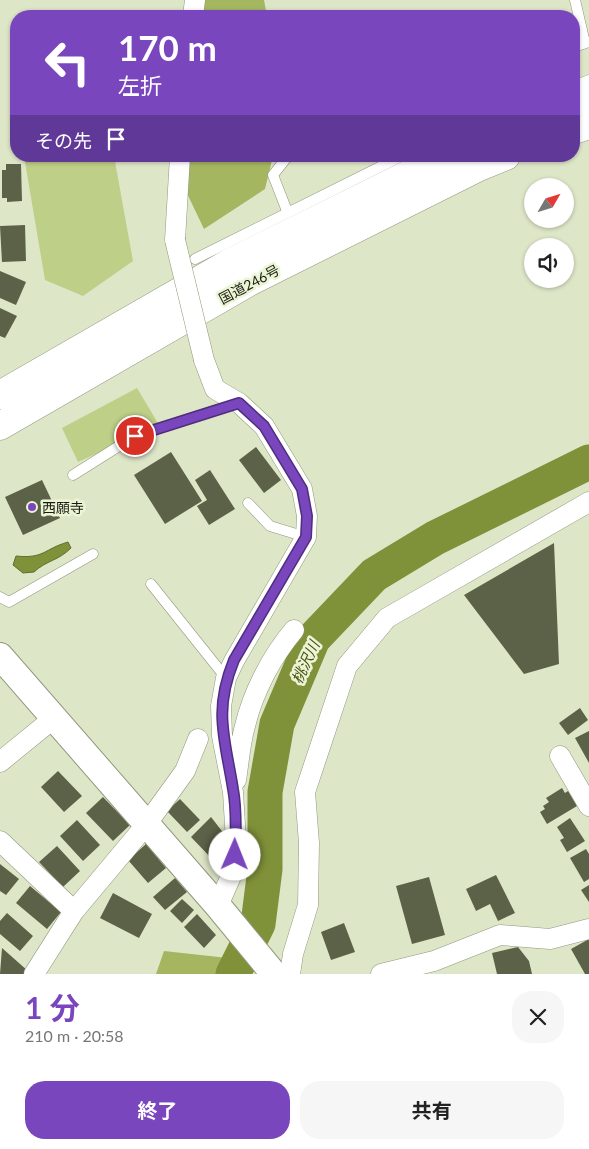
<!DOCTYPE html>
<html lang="ja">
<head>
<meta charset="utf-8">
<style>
  body { margin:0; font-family:Lato,"Noto Sans JP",sans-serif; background:#f6f6f6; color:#222; height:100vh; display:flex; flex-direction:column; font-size:19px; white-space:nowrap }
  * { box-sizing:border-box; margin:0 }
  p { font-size:16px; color:#767676 }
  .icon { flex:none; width:28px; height:28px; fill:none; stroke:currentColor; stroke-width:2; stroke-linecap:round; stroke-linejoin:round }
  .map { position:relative; height:974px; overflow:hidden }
  .sheet { display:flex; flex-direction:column; background:#fff; flex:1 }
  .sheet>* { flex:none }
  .top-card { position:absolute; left:10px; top:10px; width:570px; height:152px; border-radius:20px; box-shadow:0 1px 4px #0004; background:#7946be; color:#fff; overflow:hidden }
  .needle { width:32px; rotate:51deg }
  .fabs { position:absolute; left:524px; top:178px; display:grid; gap:10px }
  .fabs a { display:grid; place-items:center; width:50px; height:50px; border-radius:50%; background:#fff; box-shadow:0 1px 4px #0004; font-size:25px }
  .pin { position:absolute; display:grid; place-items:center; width:42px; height:42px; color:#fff; margin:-21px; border:2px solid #fff; border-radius:50%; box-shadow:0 1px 5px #0007 }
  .me { position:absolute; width:55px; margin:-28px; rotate:1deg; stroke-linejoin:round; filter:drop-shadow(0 0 4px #0008) }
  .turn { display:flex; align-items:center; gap:18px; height:105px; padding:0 25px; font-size:22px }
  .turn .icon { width:65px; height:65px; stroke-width:2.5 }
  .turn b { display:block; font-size:35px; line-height:42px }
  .then { display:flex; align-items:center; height:48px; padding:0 25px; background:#0003; gap:10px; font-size:19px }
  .round { display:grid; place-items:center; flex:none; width:52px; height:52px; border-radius:20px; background:#f6f6f6 }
  .headline { display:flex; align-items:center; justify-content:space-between; height:85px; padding:0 25px }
  h1 { font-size:30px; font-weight:700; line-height:38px; color:#7946be }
  .action { display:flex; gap:10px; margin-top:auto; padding:10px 25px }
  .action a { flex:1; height:58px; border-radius:20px; background:#7946be; color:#fff; font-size:20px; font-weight:700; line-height:58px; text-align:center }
  .action a+a { background:#f6f6f6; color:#222 }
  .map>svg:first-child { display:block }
</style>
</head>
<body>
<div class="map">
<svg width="589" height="974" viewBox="0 0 589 974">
  <rect width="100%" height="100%" fill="#dee6c8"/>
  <path fill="#becf87" d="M24 156H114L133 261 83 296 45 280Z
    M137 388 159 425 78 462 62 428Z"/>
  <path fill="#a4b760" d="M204 0H264L267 16H202Z
    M185 156H273L265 189 204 229 182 183Z
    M164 951 237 959 251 974H156Z"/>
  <path fill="#7f9139" stroke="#606e2d" d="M68 542 71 548C58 561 47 560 34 572L23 573 13 565 16 556C44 559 44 549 68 542Z"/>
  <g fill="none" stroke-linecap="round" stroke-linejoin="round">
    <path stroke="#7f9139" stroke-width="35" d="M233 974 258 924 265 869V792L277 724 313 639 374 575 435 538 589 462"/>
  </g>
  <path fill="#5c6248" d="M122 13V16H100V15Z
    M6 164H21L22 201 7 202V198H2V170H6Z
    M25 225 26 261 2 262 0 226Z
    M0 271 26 282 16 305 0 298Z
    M0 308 17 316 5 338 0 336Z
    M256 447 281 480 264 493 239 460Z
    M171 452 202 501 165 524 134 475Z
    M210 470 235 509 209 525 197 506 207 500 195 480Z
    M42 480 60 518 23 535 5 497Z
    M554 543 559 664 524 674 464 595Z
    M580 708 588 720 568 735 559 723Z
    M589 731V763L575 738Z
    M58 771 82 796 64 812 41 787Z
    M562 788 565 793 568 791 577 806 547 824 540 812 545 809 543 806 549 802 546 798Z
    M103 797 130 825 113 841 86 813Z
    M180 799 200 820 187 832 167 811Z
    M211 817 225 835 224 850 213 860 191 837Z
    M570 818 585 841 567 852 560 840 564 838 557 827Z
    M77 820 100 845 83 861 60 836Z
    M146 844 166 868 148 883 128 860Z
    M57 846 80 871 63 887 39 862Z
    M586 849 589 854V879L584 882 570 858Z
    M0 864 19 879 6 895 0 891Z
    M496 875 515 913 498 921 490 904 476 911 466 889Z
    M429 877 445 935 412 944 396 886Z
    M175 878 187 892 165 910 153 897Z
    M589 885V902L581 890Z
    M30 886 61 912 47 929 16 903Z
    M113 893 152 914 139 938 100 918Z
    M182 899 194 910 182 923 170 911Z
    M7 913 33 936 20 951 0 934V921Z
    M197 914 216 935 204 948 184 927Z
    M344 923 355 952 331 960 321 932Z
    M589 939V974H585L571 949Z
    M518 947 529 961 532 974H497L492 953Z
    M2 948 28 971 25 974H0Z"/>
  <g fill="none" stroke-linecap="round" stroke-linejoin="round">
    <defs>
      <path id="service" d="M575 0 585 43
        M574 47 589 42
        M574 86 589 80
        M287 211 273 175 288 156
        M195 259 402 156
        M73 475 135 436 238 403
        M248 503 270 526 306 537
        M151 584 226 678
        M0 597 9 602 93 554"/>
      <path id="minor" d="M193 16 195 0
        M175 240 180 156
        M204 360 215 389 239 403 264 426 302 489 307 516 306 537 234 661 226 678 221 706 222 736 233 792 236 841 234 869 218 906
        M560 756 589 806
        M0 762 54 718
        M236 780C239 762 240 743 245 726 253 692 272 656 294 630
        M0 841 74 911
        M34 974 74 911 146 825 185 771 198 739
        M290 974 293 954 308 905 309 843 305 792 347 666 387 618 589 502
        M381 974 434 961 500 935 550 939 589 929"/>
      <path id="tertiary" d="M0 656 218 906 274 974"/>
      <path id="trunk" d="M574 104 589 99
        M574 130 589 125
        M0 395 231 262 445 156
        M0 426 251 281 479 167 506 156"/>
    </defs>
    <use href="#service" stroke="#90987c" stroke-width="11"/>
    <use href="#minor" stroke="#90987c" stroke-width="21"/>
    <use href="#tertiary" stroke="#90987c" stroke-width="28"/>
    <use href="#trunk" stroke="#90987c" stroke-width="29"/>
    <use href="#service" stroke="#fff" stroke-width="10"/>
    <use href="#minor" stroke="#fff" stroke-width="20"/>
    <use href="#tertiary" stroke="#fff" stroke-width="26"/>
    <use href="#trunk" stroke="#fff" stroke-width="28"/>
    <defs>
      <path id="minor-bridge" d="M175 240 204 360"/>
    </defs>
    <use href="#minor-bridge" stroke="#90987c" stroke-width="21" stroke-linecap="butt"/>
    <use href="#minor-bridge" stroke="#fff" stroke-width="20"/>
  </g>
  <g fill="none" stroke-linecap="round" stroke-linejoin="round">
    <defs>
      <path id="route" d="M135 436 239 403 264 426 302 489 307 516 306 537 234 660C213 711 225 739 233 789 237 810 236 834 235 855"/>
    </defs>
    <use href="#route" stroke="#4f2e7c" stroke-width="12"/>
    <use href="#route" stroke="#7946be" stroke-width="9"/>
  </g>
  <circle fill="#7946be" stroke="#ebf4d5" stroke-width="2" cx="32" cy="507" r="5"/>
  <g text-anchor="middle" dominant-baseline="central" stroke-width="5" stroke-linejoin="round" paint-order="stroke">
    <g font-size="14" fill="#191c11" stroke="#ebf4d5">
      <text transform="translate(249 284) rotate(-28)">国道246号</text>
    </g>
    <g font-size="14" fill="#191c11" stroke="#ebf4d5" text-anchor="start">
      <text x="42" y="507">西願寺</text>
    </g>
    <g font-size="15" font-style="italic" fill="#475312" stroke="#ebf4d5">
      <text transform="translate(305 662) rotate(-65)">桃沢川</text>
    </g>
  </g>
</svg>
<div class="fabs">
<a><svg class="needle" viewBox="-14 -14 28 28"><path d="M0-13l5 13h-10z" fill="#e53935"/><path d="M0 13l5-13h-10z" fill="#767676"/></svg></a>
<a><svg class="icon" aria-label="sound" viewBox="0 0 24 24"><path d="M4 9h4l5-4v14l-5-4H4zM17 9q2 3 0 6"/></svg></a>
</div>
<div class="pin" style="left:135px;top:436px;background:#d93025"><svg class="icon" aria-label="arrive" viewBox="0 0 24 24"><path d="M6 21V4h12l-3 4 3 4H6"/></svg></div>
<svg class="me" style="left:235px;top:855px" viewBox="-20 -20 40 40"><circle r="19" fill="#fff"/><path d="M0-13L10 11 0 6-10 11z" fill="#7946be"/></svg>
<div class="top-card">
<div class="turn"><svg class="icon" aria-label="left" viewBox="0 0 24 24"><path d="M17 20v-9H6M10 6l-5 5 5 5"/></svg><div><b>170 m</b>左折</div></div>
<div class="then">その先<svg class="icon" aria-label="arrive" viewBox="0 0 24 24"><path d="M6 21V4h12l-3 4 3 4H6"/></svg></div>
</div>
</div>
<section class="sheet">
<div class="headline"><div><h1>1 分</h1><p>210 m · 20:58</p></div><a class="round"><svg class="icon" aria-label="close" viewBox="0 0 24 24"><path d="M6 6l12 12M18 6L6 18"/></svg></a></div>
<div class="action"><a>終了</a><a>共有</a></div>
</section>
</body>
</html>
